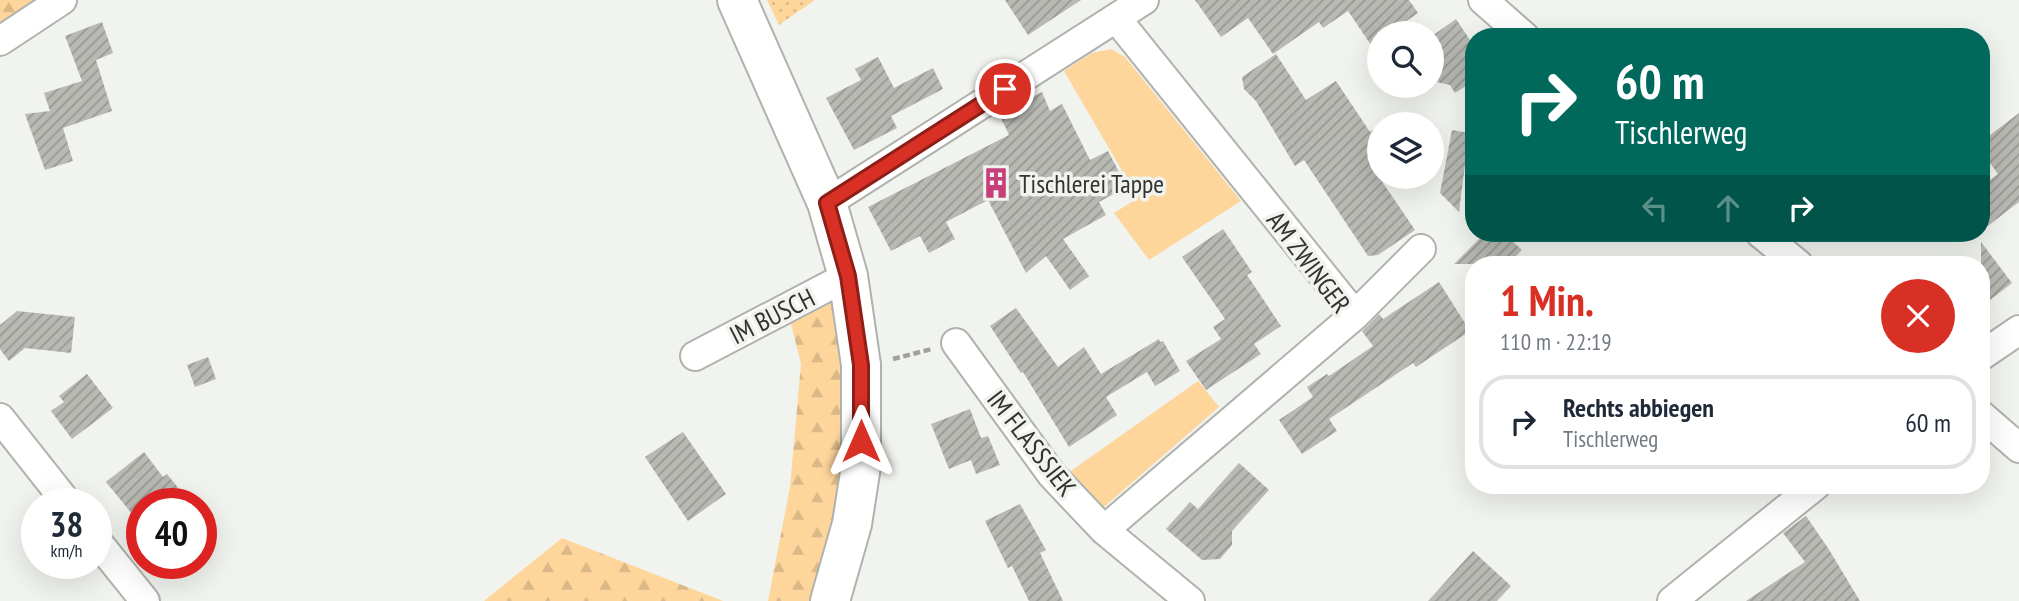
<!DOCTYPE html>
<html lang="de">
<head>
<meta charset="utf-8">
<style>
  body { margin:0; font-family:"PT Sans Narrow",sans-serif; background:#f6f6f7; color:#1f2937; height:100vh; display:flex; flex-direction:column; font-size:26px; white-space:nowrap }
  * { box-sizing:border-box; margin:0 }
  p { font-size:23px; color:#747a83 }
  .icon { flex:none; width:38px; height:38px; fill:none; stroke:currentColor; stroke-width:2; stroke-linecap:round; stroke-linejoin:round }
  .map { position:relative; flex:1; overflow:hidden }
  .details { position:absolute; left:1465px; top:256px; width:525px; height:238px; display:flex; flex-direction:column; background:#fff; border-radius:28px; box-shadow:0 7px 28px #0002 }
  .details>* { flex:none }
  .banner { position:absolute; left:1465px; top:28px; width:525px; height:214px; border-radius:28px; box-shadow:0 7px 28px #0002; background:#00695c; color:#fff; overflow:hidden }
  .fabs { position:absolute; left:1367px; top:21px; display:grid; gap:14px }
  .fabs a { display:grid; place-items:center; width:77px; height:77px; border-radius:50%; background:#fff; box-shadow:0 7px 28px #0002; font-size:35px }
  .speed { position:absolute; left:21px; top:488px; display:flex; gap:14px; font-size:35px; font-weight:700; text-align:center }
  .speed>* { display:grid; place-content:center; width:91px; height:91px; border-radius:50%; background:#fff; box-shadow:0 7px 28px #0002; line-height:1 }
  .speed small { font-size:18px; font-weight:400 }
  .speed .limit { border:10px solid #d22; background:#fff; color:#111 }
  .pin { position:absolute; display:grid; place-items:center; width:60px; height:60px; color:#fff; margin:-30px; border:4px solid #fff; border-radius:50%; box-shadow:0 2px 7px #0007 }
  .me { position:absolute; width:77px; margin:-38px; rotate:0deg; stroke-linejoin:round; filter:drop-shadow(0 0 5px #0008) }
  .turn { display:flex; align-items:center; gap:24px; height:147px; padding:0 35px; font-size:32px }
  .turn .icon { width:91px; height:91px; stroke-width:2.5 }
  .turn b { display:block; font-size:49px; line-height:60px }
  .lanes { display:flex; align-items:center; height:66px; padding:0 35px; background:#0003; justify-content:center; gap:35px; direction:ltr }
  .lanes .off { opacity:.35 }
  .round { display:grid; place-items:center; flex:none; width:74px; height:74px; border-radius:37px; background:#f6f6f7 }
  .headline { display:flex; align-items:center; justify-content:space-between; height:119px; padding:0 35px }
  h1 { font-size:42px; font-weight:700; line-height:52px; color:#d93025 }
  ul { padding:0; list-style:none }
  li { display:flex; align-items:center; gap:21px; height:94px; margin:0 14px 10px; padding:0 21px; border:4px solid #e0e1e3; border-radius:28px }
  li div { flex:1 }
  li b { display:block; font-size:26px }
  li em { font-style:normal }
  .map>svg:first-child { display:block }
</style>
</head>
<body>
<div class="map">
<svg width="2019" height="601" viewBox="0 0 2019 601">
  <defs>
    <pattern id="grass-dots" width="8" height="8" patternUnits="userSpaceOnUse" patternTransform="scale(1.75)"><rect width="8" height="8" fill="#fed69c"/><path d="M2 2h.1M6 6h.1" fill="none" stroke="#dab887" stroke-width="1.8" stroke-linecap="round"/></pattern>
    <pattern id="forest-firs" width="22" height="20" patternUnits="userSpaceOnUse" patternTransform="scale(1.75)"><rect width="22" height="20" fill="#fed69c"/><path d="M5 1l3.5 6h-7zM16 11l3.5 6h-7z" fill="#dab887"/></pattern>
    <pattern id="building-hatch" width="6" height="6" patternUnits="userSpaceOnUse" patternTransform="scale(1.75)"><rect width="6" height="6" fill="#b9b9b4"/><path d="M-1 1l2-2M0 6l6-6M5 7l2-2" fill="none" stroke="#979793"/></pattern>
  </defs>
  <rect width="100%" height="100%" fill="#f1f3ee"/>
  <path fill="url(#grass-dots)" d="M767 0H815L779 25Z"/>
  <path fill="url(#forest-firs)" d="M0 0H36L0 23Z
    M837 294 848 436 836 525 815 601H768L790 487 801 364 789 316Z
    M562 538 723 601H484Z"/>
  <path fill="#fed69c" d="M1111 49 1125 57 1241 201 1149 260 1114 213 1138 198 1064 71 1092 53Z
    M1198 381 1219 407 1097 513 1068 473Z"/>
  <path fill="url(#building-hatch)" d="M1005 0H1081L1028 35Z
    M1195 0H1409L1418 13 1389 33H1379V40L1371 45 1348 11 1323 28 1319 22 1273 54 1248 18 1221 37Z
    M1456 19 1474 46V81L1455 93 1450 85 1432 81V36Z
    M102 22 113 53 96 60 112 111 63 128 73 161 45 170 25 114 50 111 44 93 82 81 65 36Z
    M1276 54 1306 100 1336 81 1370 132 1379 126V177L1415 230 1378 255 1368 256 1304 160 1295 166 1256 101 1244 89 1242 77Z
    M878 57 894 88 933 68 943 89 891 116 897 128 854 150 826 98 861 80 855 69Z
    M1042 92 1050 111 1062 104 1090 160 1108 151 1127 187 1099 202 1106 215 1063 239 1089 276 1070 290 1046 256 1026 273 988 200 946 222 955 239 929 253 920 236 891 251 868 207 1009 135 999 114Z
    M2019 113V202L1981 231V187L1998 174 1981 151V142Z
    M1452 130 1469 133 1459 212 1440 193Z
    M1223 229 1252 272 1247 275 1281 326 1254 344 1261 354 1206 390 1186 361 1221 339 1213 327 1225 319 1182 257Z
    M1485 233H1504L1522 250 1508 264H1454Z
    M1981 242 2012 283 1981 307Z
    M1439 282 1470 331 1416 367 1413 363 1329 419 1337 431 1302 454 1279 420 1313 397 1307 387 1327 374 1329 376 1373 346 1362 331 1379 314 1383 319Z
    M1016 308 1058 367 1084 347 1101 374 1159 339 1160 342 1163 341 1180 371 1155 386 1147 372 1106 397 1117 415 1069 447 1023 372 1021 373 990 326Z
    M17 311 75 317 71 353 25 348 9 361 0 349V325Z
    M208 357 216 379 195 387 187 365Z
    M87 374 113 408 72 439 51 411 64 402 59 396Z
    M970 409 981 438 988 436 1000 465 976 474 971 460 949 469 931 424Z
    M683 432 726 494 688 521 645 457Z
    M144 452 163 477 167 474 191 504H142V526L106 482Z
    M1239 463 1269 490 1232 531V545L1220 559 1202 560 1166 529 1190 502 1198 509Z
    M1020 504 1046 550 1040 553 1063 601H1029L1012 566 1008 568 985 521Z
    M1806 516 1828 548 1860 601H1746L1805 562 1783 533Z
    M1473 551 1511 586 1497 601H1428Z"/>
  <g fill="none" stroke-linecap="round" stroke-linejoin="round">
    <defs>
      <path id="street" d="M1483 0 1525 37
        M0 41 62 0
        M827 203 1144 0
        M1760 233 1798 264
        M1355 315 1421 249
        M956 343 1052 475 1104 530 1190 601
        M695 356 848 276
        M1981 356 2019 330
        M1981 415 2019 448
        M0 418 68 504
        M1104 530 1355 315 1116 18
        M96 540 145 601
        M1672 601 1816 485"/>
      <path id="secondary" d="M737 0 827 203 848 276 861 365V466L852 524 830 601"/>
    </defs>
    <use href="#street" stroke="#afb2ad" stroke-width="32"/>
    <use href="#secondary" stroke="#afb2ad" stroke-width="42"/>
    <path stroke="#a0a19d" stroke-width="4.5" stroke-dasharray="7 3.5" stroke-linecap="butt" d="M893 359 932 349"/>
    <use href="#street" stroke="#fff" stroke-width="28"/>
    <use href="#secondary" stroke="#fff" stroke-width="38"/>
  </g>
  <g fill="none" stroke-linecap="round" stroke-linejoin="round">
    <defs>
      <path id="route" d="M861 441V365L848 276 827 203 1005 89"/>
    </defs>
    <use href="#route" stroke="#8d1f18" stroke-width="18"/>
    <use href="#route" stroke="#d93025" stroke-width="12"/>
  </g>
  <defs>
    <symbol id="building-bare" viewBox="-9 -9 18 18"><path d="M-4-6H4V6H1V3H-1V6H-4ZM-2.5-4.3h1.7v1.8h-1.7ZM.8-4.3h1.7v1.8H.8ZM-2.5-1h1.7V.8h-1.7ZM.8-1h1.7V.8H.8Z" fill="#c73f7a" stroke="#f1f3ee" stroke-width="2.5" paint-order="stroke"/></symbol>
  </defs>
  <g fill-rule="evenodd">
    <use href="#building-bare" x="974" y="161" width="44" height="44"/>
  </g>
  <g text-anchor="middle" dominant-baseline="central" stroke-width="7" stroke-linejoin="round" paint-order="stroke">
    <g font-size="26" fill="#323331" stroke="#f1f3ee" text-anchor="start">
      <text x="1019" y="183">Tischlerei Tappe</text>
    </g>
    <g font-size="26" fill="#323331" stroke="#f1f3ee">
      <text transform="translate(1309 262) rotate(53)">AM ZWINGER</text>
      <text transform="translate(772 316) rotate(-27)">IM BUSCH</text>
      <text transform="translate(1032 443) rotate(52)">IM FLASSSIEK</text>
    </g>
  </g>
</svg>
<div class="fabs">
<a><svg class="icon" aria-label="search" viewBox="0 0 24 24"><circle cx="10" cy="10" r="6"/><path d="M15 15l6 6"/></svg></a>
<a><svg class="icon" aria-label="layers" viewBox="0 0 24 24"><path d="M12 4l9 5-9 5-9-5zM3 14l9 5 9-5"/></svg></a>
</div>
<div class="speed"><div>38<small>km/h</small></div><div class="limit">40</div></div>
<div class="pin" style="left:1005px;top:89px;background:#d93025"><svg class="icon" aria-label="arrive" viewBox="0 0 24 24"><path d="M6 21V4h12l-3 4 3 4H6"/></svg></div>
<svg class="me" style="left:861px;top:441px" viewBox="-20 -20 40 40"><path d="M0-17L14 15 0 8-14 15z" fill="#d93025" stroke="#fff" stroke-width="4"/></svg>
<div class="banner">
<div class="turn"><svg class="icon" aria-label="right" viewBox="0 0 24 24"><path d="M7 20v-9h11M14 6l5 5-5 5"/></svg><div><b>60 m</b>Tischlerweg</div></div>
<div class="lanes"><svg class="icon off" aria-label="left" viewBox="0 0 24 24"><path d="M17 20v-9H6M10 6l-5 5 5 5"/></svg><svg class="icon off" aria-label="ahead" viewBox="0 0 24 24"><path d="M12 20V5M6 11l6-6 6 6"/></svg><svg class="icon" aria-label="right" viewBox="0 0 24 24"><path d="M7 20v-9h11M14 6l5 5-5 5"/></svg></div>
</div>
<section class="details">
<div class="headline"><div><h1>1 Min.</h1><p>110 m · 22:19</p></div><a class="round" style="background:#d93025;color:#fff"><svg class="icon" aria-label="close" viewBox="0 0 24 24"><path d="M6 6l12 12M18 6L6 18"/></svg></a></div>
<ul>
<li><svg class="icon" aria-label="right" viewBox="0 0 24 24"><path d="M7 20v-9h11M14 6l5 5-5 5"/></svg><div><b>Rechts abbiegen</b><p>Tischlerweg</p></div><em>60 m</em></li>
</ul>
</section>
</div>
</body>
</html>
